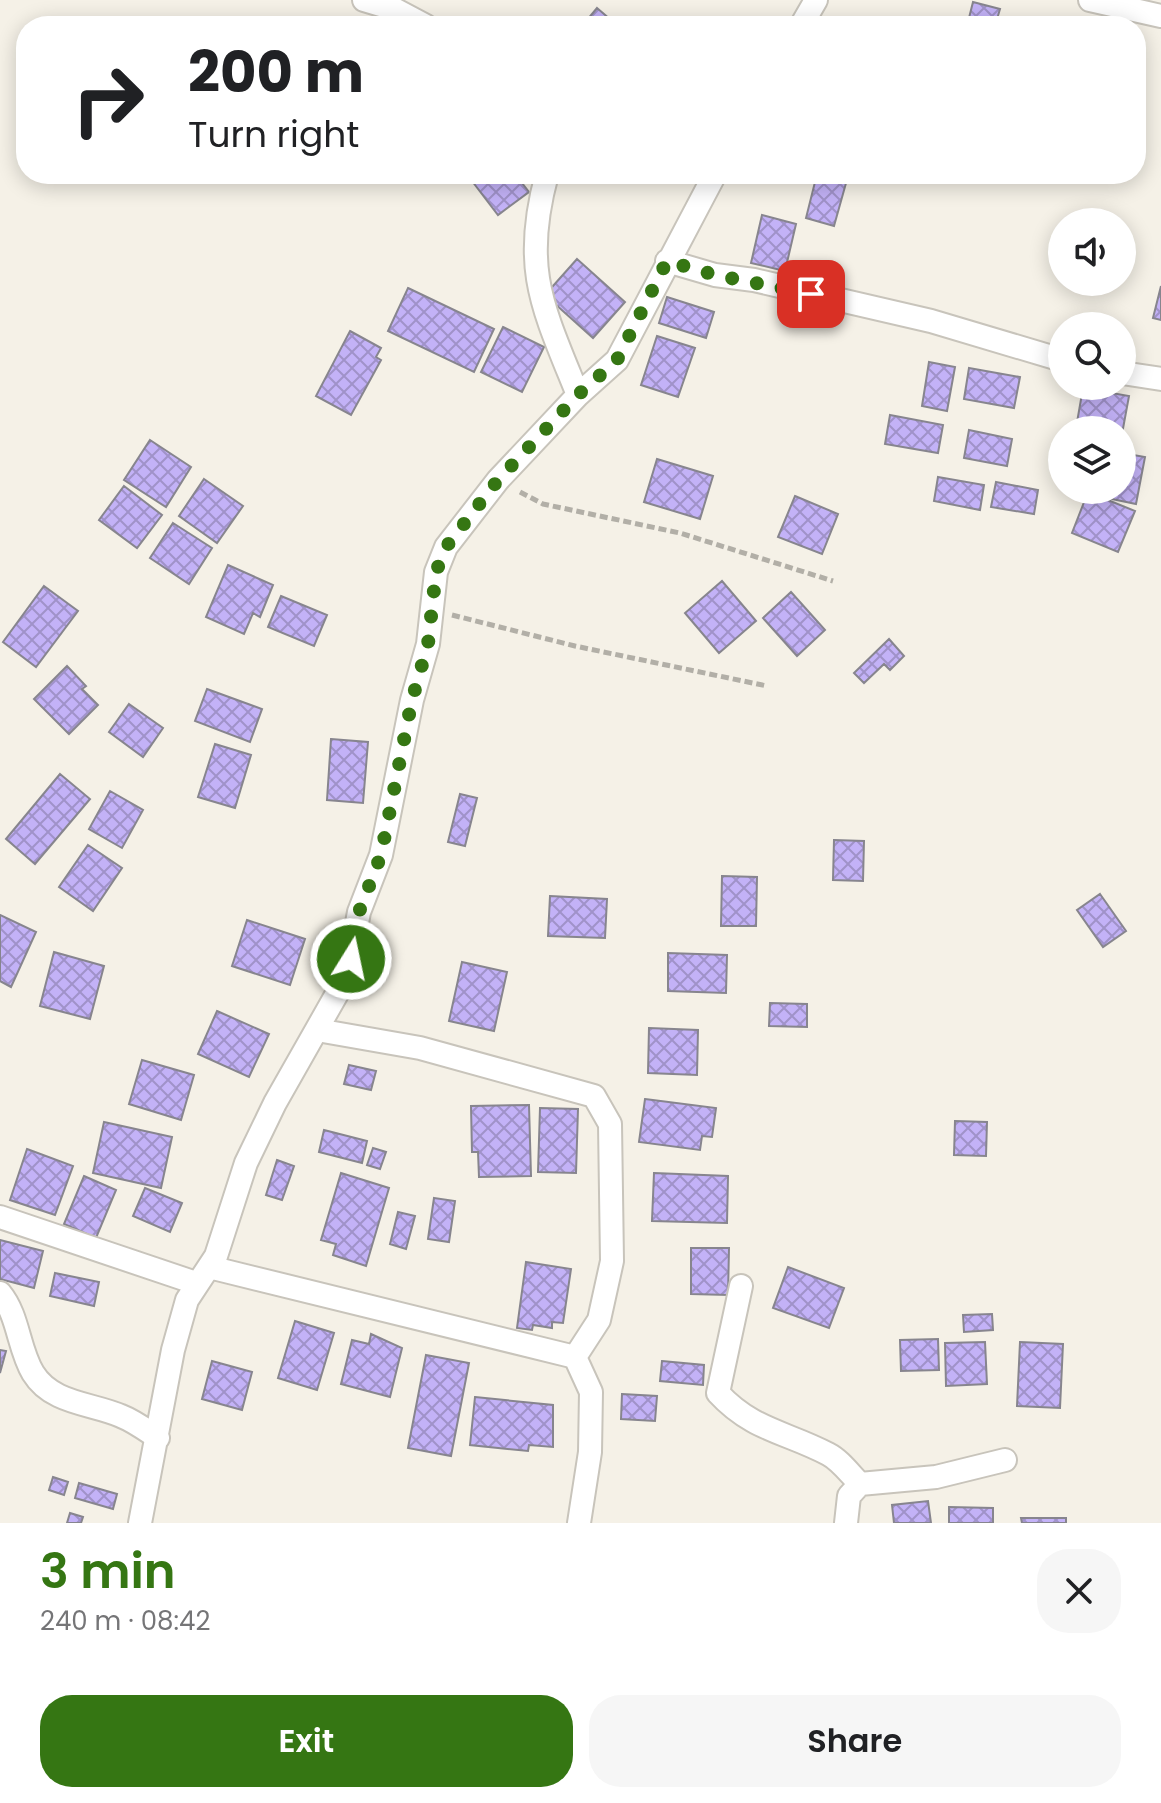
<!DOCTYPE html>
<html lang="en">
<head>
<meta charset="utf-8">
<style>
  body { margin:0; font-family:Poppins,sans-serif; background:#f6f6f6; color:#202124; height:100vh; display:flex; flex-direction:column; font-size:30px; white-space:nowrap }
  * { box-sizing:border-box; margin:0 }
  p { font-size:26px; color:#757577 }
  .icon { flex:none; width:44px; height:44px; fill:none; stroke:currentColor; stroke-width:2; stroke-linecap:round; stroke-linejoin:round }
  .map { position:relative; height:1523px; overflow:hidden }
  .details { display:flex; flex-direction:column; background:#fff; flex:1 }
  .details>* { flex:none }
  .guide { position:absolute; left:16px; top:16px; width:1130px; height:168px; border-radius:32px; box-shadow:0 4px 20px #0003; background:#fff; color:#202124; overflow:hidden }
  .fabs { position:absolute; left:1048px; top:208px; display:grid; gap:16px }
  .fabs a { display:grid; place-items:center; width:88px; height:88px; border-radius:50%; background:#fff; box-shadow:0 4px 20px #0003; font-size:40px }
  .pin { position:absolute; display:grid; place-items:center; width:68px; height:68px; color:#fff; margin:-34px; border-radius:16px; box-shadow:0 4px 12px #0006 }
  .me { position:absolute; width:88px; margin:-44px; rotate:10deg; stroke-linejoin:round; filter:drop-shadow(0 0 6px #0008) }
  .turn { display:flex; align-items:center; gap:28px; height:168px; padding:0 40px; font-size:36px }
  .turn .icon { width:104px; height:104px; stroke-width:2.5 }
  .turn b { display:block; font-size:56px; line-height:68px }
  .round { display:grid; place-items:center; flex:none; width:84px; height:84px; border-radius:32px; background:#f6f6f6 }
  .summary { display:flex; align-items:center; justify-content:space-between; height:136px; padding:0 40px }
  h1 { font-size:48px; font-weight:600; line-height:60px; color:#357613 }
  .action { display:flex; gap:16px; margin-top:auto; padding:16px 40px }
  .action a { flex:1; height:92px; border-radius:32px; background:#357613; color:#fff; font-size:32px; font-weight:600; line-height:92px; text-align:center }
  .action a+a { background:#f6f6f6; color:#202124 }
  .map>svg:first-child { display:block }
</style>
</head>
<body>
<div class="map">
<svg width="1161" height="1523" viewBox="0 0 1161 1523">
  <defs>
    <pattern id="building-cross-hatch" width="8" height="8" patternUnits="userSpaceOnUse" patternTransform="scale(2)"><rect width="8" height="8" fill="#c3b2f7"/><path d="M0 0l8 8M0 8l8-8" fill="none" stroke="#a092c9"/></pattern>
  </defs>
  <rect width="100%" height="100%" fill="#f5f1e7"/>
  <path fill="url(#building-cross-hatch)" stroke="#87858e" stroke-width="2" d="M973 2 1000 9 995 26H967Z
    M597 8 618 26H582Z
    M481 174H515L529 192 498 215 472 181Z
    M817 174 848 176 834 226 806 218Z
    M762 215 796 224 785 271 751 263Z
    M577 259 625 302 593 338 545 295Z
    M1161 286V320L1153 318Z
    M408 288 494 329 474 372 388 331Z
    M667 297 714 312 706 338 659 323Z
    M503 327 544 347 522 392 481 372Z
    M350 331 381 348 376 357 381 360 351 415 316 396Z
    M657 336 695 348 678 397 641 385Z
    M929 362 955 367 947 411 922 406Z
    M969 368 1020 377 1014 408 964 399Z
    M1083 388 1129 396 1122 434V430L1076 428Z
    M890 415 943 425 938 453 885 444Z
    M969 430 1012 439 1007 466 964 458Z
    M150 440 191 467 166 507 124 480Z
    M1122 453 1145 457 1136 504 1107 498 1109 490H1122Z
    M657 459 713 476 700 519 644 502Z
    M938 477 984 485 980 510 934 501Z
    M204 479 243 506 217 543 179 516Z
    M996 482 1038 490 1034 514 991 507Z
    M124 486 162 515 137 548 99 520Z
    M1088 492 1135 511 1118 552 1072 533Z
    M795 496 838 514 822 554 778 537Z
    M173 523 212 548 189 584 150 558Z
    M228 565 273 585 260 617 253 613 244 634 206 617Z
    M722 581 756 621 719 653 685 613Z
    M44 586 78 611 36 667 3 642Z
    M791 592 825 630 797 656 763 618Z
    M281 596 327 615 314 646 268 627Z
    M889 639 904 656 890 670 884 664 864 683 854 673Z
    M67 666 86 686 82 689 98 705 69 734 34 699Z
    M207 689 262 709 250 742 195 721Z
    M129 704 163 728 143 757 109 732Z
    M331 739 368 742 363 803 327 800Z
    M215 744 251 755 235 808 198 797Z
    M60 774 90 799 35 864 6 839Z
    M110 791 143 810 122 848 89 829Z
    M460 794 477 798 465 846 448 842Z
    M834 840 864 841 863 881 833 880Z
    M88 845 122 868 93 911 59 887Z
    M722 876 757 877 756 926H721Z
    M1100 894 1126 931 1103 947 1077 910Z
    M550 896 607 899 605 938 548 936Z
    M0 915 36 932 11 987 0 981Z
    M247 920 305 939 290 985 232 966Z
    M54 952 104 966 90 1019 40 1006Z
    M668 953 727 955 726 993 668 991Z
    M462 962 507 972 494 1031 449 1021Z
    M770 1003 807 1004V1027L769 1026Z
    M217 1011 269 1034 249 1077 198 1054Z
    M649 1028 698 1030 697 1075 648 1073Z
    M142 1060 194 1075 181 1120 129 1104Z
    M349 1065 376 1071 371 1090 344 1084Z
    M645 1099 716 1108 712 1137 702 1136 700 1150 639 1142Z
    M529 1105 531 1176 479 1177 478 1152H472L471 1106Z
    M540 1108 578 1109 576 1173 538 1172Z
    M955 1121 987 1122 986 1156 954 1155Z
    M104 1122 172 1137 161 1188 93 1173Z
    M324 1130 367 1141 362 1163 319 1152Z
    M373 1148 386 1152 380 1169 367 1165Z
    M27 1149 73 1166 55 1215 10 1200Z
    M277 1160 294 1166 282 1200 266 1195Z
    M341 1173 389 1188 366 1266 333 1255 336 1244 321 1240Z
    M654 1173 728 1176 727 1223 652 1221Z
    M84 1176 116 1190 96 1238 64 1224Z
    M145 1188 182 1203 170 1232 133 1216Z
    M434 1198 455 1201 449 1242 428 1239Z
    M398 1212 415 1216 406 1249 390 1244Z
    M0 1240 43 1251 34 1288 0 1279Z
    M691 1248H729L728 1295 691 1294Z
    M526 1262 571 1269 563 1323 552 1322V1328L533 1325 532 1330 517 1328Z
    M788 1267 844 1288 829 1328 773 1308Z
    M55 1273 99 1282 94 1306 50 1296Z
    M992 1314 993 1330 964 1332 963 1315Z
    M295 1321 334 1333 317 1390 278 1378Z
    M371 1334 402 1348 390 1397 341 1384 352 1340 369 1344Z
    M938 1339 939 1370 901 1371 900 1340Z
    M985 1342 987 1384 946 1386 945 1343Z
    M1020 1342 1063 1344 1060 1408 1017 1406Z
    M0 1350 6 1351 0 1373Z
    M426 1355 469 1363 451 1456 408 1448Z
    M212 1361 252 1372 242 1410 202 1399Z
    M662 1361 704 1365 703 1385 660 1381Z
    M622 1394 657 1396 655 1421 621 1419Z
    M475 1397 553 1405V1447L529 1445 528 1451 470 1445Z
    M53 1477 68 1482 64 1495 49 1490Z
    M79 1483 117 1494 113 1509 75 1498Z
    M928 1501 931 1523H894L892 1505Z
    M949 1507 993 1508V1523H949Z
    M70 1513 83 1517 81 1523H67Z
    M1021 1518H1066V1523H1022Z"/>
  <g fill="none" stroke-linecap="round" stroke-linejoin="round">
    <defs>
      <path id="minor" d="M364 0 394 9 426 26
        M1090 0 1161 16
        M801 26 816 0
        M547 174C521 269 543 308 578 395
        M667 261 715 275 754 280 931 321 1062 360
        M1122 373 1161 379
        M317 1030 420 1048 594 1096 610 1124 612 1261 599 1320 575 1357
        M0 1217 196 1283
        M209 1267 575 1357 591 1392 590 1452 579 1523
        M741 1286 718 1393C752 1430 786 1432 828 1454 840 1460 850 1474 860 1484
        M0 1293C19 1316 18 1348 33 1373 52 1404 91 1403 121 1416 134 1421 146 1430 158 1438
        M140 1523 173 1350 187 1300 216 1256 246 1163 275 1103 347 976 359 912 381 855 412 700 428 644 436 572 446 547 498 480 578 395 617 360 715 174
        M846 1523 849 1496 860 1484 936 1477 1005 1460"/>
    </defs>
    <use href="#minor" stroke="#c8c4bb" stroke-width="26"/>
    <path stroke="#b2afa7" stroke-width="5" stroke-dasharray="8 4" stroke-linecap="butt" d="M520 492 543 504 680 533 833 581
      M452 615 575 646 767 686"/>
    <use href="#minor" stroke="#fff" stroke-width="22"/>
  </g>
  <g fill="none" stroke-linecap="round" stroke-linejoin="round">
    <path stroke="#357613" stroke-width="14" stroke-dasharray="0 25.2" d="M351 959 359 912 381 855 412 700 428 644 436 572 446 547 498 480 578 395 617 360 667 261 715 275 811 294"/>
  </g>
</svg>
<div class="fabs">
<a><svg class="icon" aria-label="sound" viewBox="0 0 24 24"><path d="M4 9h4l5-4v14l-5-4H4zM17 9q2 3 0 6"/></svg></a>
<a><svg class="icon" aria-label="search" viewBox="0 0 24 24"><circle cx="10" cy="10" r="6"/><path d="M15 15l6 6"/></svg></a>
<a><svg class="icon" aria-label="layers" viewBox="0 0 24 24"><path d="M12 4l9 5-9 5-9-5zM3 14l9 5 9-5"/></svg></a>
</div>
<div class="pin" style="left:811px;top:294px;background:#d93025"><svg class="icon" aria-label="arrive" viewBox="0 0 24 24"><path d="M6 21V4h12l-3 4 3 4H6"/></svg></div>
<svg class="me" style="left:351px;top:959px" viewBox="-20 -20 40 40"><circle r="17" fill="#357613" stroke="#fff" stroke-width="3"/><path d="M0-11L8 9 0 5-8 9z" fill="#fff"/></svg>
<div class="guide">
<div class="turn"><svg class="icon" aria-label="right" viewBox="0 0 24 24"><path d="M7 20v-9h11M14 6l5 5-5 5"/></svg><div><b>200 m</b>Turn right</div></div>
</div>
</div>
<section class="details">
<div class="summary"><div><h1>3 min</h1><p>240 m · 08:42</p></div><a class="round"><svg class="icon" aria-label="close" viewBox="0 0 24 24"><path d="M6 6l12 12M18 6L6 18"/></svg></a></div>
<div class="action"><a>Exit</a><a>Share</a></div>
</section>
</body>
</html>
